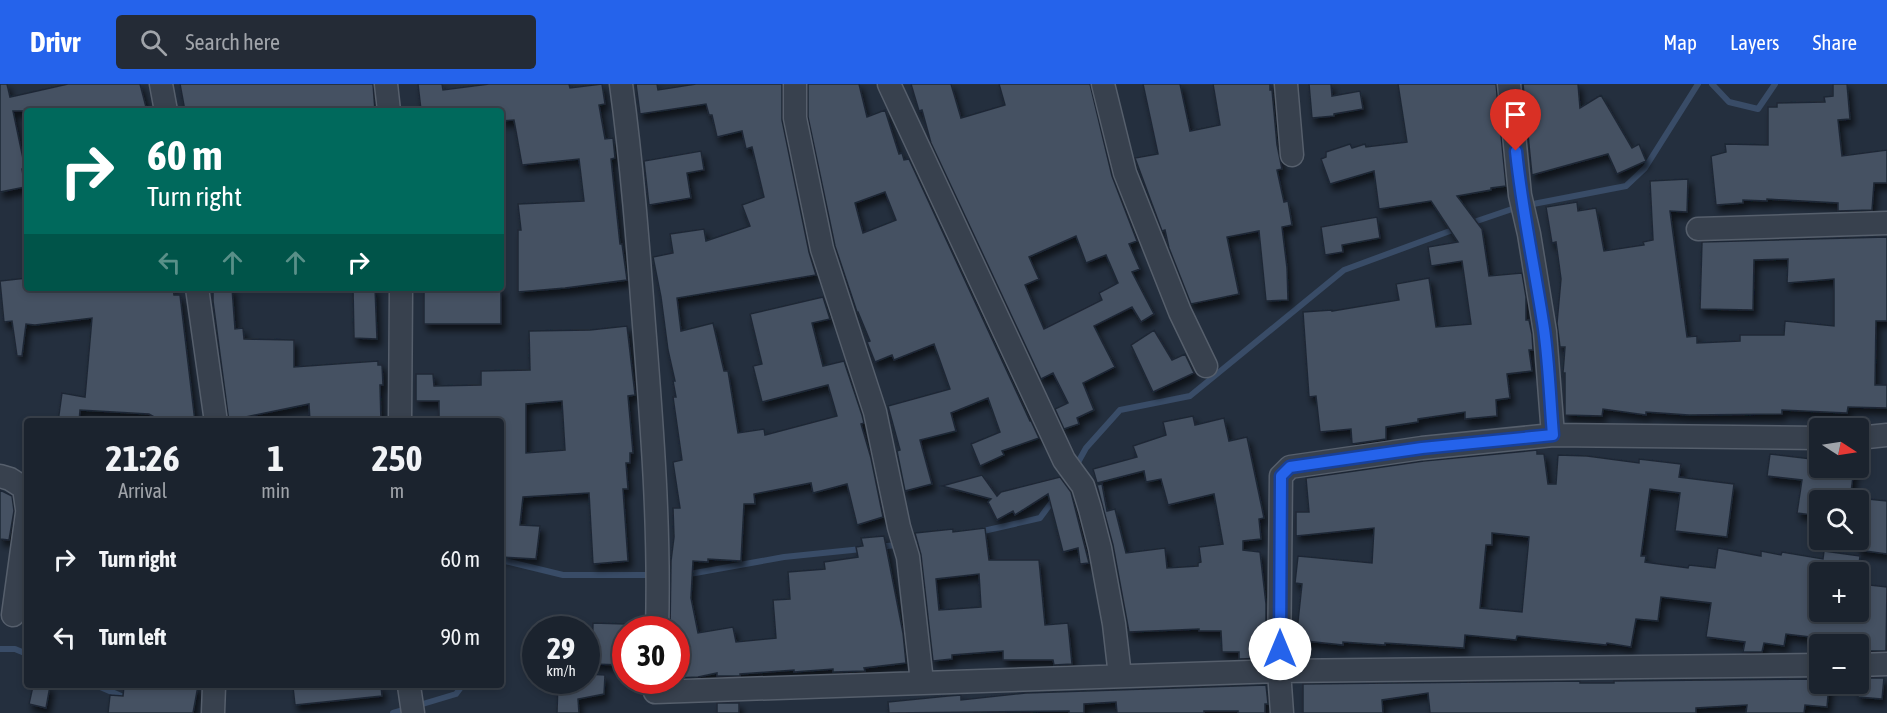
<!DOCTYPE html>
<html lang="en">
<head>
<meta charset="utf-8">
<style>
  body { margin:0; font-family:"Asap Condensed",sans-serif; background:#242b36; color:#f1f3f6; height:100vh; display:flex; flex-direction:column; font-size:22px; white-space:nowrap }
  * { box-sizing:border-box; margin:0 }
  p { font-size:20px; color:#a0a4aa }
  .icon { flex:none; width:33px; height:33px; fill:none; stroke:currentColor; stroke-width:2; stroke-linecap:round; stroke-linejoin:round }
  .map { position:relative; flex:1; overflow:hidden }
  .details { position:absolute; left:24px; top:334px; width:480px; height:270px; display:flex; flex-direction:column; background:#1b232e; border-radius:6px; box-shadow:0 3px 9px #0003,0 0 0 2px #39404a }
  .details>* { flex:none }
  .banner { position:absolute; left:24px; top:24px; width:480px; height:183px; border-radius:6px; box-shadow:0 3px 9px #0003,0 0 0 2px #39404a; background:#00695c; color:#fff; overflow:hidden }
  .needle { width:39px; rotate:102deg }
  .controls { position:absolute; left:1809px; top:334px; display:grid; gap:12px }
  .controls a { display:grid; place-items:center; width:60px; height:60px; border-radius:6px; background:#1b232e; box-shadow:0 3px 9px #0003,0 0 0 2px #39404a; font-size:30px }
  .speed { position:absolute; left:522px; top:532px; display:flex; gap:12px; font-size:30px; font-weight:700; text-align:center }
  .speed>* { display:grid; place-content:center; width:78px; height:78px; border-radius:50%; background:#1b232e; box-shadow:0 3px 9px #0003,0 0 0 2px #39404a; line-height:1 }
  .speed small { font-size:15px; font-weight:400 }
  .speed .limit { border:9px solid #d22; background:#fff; color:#111 }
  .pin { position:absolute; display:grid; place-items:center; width:51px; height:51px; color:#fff; margin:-62px -26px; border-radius:50% 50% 50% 0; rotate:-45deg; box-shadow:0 0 6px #0007 }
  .pin .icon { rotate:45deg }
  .me { position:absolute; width:66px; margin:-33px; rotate:0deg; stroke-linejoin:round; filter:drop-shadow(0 0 4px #0008) }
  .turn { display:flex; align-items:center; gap:21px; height:126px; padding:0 24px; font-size:27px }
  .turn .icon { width:78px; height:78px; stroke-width:2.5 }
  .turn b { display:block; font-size:42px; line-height:51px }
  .lanes { display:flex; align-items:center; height:57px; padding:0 24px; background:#0003; justify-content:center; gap:30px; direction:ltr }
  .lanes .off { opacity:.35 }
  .eta { display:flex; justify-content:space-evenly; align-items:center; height:102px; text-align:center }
  .eta b { font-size:36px; font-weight:700; line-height:42px }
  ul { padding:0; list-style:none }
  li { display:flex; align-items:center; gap:18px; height:78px; padding:0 24px }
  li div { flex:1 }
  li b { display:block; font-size:22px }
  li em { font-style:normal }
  header { display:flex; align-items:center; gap:36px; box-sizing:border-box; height:84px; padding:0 30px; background:#2563eb; color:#fff }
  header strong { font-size:28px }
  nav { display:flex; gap:33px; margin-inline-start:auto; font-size:21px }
  .search { width:420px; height:54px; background:#242b36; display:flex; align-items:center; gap:15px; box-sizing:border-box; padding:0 21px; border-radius:6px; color:#a0a4aa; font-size:22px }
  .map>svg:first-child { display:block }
</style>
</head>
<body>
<header>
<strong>Drivr</strong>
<div class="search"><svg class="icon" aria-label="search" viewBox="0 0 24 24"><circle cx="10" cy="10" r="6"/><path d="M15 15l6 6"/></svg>Search here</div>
<nav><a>Map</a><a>Layers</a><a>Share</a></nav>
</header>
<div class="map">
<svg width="1887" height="629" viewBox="0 0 1887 629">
  <defs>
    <filter id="shadow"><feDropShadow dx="3.5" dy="6" stdDeviation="3" flood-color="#0009"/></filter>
  </defs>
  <rect width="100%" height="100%" fill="#242f3e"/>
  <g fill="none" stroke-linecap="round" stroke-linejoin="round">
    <path stroke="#394c67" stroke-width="6" d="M1712 0 1729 18 1758 25 1775 0
      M1528 121 1626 102 1645 84 1698 0
      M1471 139 1518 123
      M1076 382 1086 364 1120 326 1190 312 1344 186 1458 144
      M979 448 1040 434 1054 415
      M878 463 925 458
      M501 476 563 491H684L784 473 862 465
      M0 565H15L27 570
      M98 602 128 615
      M416 622 456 610 462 602
      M393 629 407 625"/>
  </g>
  <path fill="#455162" stroke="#1f2835" stroke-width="1.5" fill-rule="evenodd" filter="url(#shadow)" d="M0 0H7L10 13 68 0H140L147 27H13L25 84 22 85 25 103 0 108Z
    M180 0H373L375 27H185Z
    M418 0H442L443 6 489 0H569L570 4 602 0 605 20 599 21 605 55 613 54 615 74 611 75 620 160H622L627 196 565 204 518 208V146H521L518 120 584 117 579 75 522 81 514 36 501 37V27H449L448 23 421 26Z
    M636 0H657L658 6 696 0H782V36L809 168 816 191 677 214 681 247 713 239 724 287H728L738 349 764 345 765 351 837 332 828 301 762 318 753 282 762 280 750 230 823 213 830 235 812 239 823 282 844 277 862 331 864 339 861 340 871 374 883 433 857 441 847 400 813 409 811 399 754 410 755 420H744L741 477 708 475V478L693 477 691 514 698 549 733 543 736 558 776 554 773 516 790 515 788 488 825 485 824 478 858 473 856 463 863 462 861 454 884 452 903 549 906 579 864 584 865 587 833 588V585L794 588V586L740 590V592H717V589L698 593 676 594V546H670L671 477 674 453 673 424H680L673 378 682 376 673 313H676L673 297H675L668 266 661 213 653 173 673 169 670 150 704 145 706 157 750 142 742 121 764 113 752 63 746 65 742 47 717 53 712 31H709L706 20 640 30Z
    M808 0H859L867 33 885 26 899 70 902 69 904 76 909 75 1030 337H1031L1039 354 1002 367 1004 371 980 382 971 360 1000 348 988 314 951 329 956 347 920 356 932 400 905 407 897 367 900 366 888 322 950 305 934 260 894 276 892 271 875 278 867 258 870 257 858 228H857L835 162 808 33ZM885 108 896 136 863 149 855 119Z
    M911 0H951L961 34 1005 21 999 0H1090L1112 92 1137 157 1129 160 1140 185 1132 188 1154 230 1141 238 1132 223 1094 242 1115 283 1083 299 1094 326 1077 334 1079 340 1064 345 1055 325 1068 319 1053 289 1041 295 931 59 922 26 919 27ZM1076 152 1086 179 1106 171 1118 199 1099 209 1102 216 1044 245 1025 201 1039 195 1029 173Z
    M1143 0H1180L1190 47 1220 41 1213 0H1270V6H1272L1277 61 1282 85 1277 86 1284 118 1288 117 1292 141 1282 143 1287 184 1288 216 1266 217 1259 147 1227 153 1239 210 1191 220 1169 164 1165 146 1162 147 1135 74 1158 70Z
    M1309 0H1331L1332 12 1360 7 1363 25 1334 30V32L1312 34Z
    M1398 0H1496L1506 102 1491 104V106L1457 112 1482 145 1489 192 1522 189 1526 213V236H1529L1532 250 1533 266H1529L1532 287 1507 290 1510 314 1496 316 1497 332 1465 335V328L1418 335V338L1386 343V355L1352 360 1351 345 1320 348 1316 312 1309 313 1303 228 1332 226V227L1399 216 1396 200 1429 194 1436 243 1471 240 1462 177 1431 182 1428 163 1458 158 1431 117 1379 125 1374 87 1330 100 1321 75 1326 73V68L1350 60 1352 64 1365 60 1366 63 1407 58Z
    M1523 0H1578L1580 24 1601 11 1632 64 1639 60 1646 77 1617 90 1608 70 1532 91Z
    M1833 0H1847L1850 35 1838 36 1842 72 1887 66V99H1874L1872 126 1838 127V119L1767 115V117L1743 116V119L1716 121 1711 72 1726 68 1725 60 1768 61V23H1777V19L1825 18 1824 13 1833 12Z
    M701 67 704 86 687 89 691 114 649 121 644 77Z
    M1688 95 1687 128 1670 127 1687 253 1697 252V259L1740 257V251H1784L1785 237 1834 242V195L1787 199 1788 175 1754 176 1753 226 1700 225 1702 158 1887 153V237H1876L1875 301H1887V324L1848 323 1847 329 1782 326V330L1689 331 1646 328V331L1603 325 1602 332 1565 331V289H1563L1565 263H1560L1557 239 1561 195 1556 158 1552 159 1546 123 1577 118 1578 127 1596 124 1604 167 1644 161 1643 158 1653 156 1650 97Z
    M1377 133 1380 154 1342 161 1343 168 1325 171 1321 143Z
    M27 194V204H173L174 211H180L195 338H163L149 330 80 326 79 338H58L62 309 85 313 92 234 35 241 26 240 22 272H17L12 237 4 238 0 197Z
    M213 204H232L235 245 243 244 244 255 294 256V283L378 277V281H382L383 301H380L381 338H310L309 320 245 333V338H229L213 217Z
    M353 204H375L377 255 354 254Z
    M424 204H501V240H424Z
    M627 242 635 311 628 312 633 369H630V379H626L628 405H623L628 477 593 480 589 409 523 413 520 441 540 442 536 475 501 473V338H439V317H416V290H433L434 302 481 301V287L530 286 529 247 590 246ZM562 317 565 366 526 369V320Z
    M1154 246 1172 276 1185 270 1194 289 1153 308 1131 261Z
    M1193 332 1195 341 1224 334 1229 357 1247 353 1264 434 1259 435 1261 455 1243 457V466L1260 468 1266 520V574L1239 575V568H1222L1221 547H1199V545L1129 548 1113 461 1097 401 1102 400 1107 427 1115 425 1126 469 1165 464 1167 484 1198 482V479L1201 478 1199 463 1223 460 1214 410 1168 421 1161 395 1146 398 1144 387 1097 399 1093 385 1137 373 1133 362 1166 351 1163 338Z
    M1537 366V370H1544L1548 400H1556L1558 371 1587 372 1639 379V375L1681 380 1679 393 1734 400 1727 453 1675 447 1680 409 1650 405 1641 472H1646L1645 478 1688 484 1689 481 1715 484 1718 464 1761 472V467L1781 471 1782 468 1823 475 1824 467 1860 472 1858 489H1820V528H1859L1861 500 1887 503 1886 567H1858V561L1835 559V556L1786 550 1784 562 1764 559 1762 568H1743L1745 558 1706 553 1711 519 1661 513 1658 537 1636 535 1631 563 1607 559 1606 561 1517 552 1516 556 1465 551 1464 564 1385 559V561L1343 558V561L1296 556 1302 500 1295 499 1298 472 1372 479 1374 444 1296 452V428H1309L1306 394 1424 377ZM1492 449 1529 453 1522 528 1480 524 1486 461H1492Z
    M1770 370 1820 376V384H1854L1850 417H1820V432L1797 429 1802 396 1767 392Z
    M982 391 997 412 1001 408 1060 393 1071 408 1089 479 1080 480 1078 464 1063 468 1048 410 1015 431 1013 427 997 436 988 418 991 415 942 402Z
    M0 406 12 412 14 427 9 456 0 455Z
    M1858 414 1887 417V470L1858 466Z
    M985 444 989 476H1039L1045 541 1068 539 1072 580 1054 581 1053 576H1003V567L952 571V575L933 577 921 471 915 449 953 445V448ZM979 490 981 523 939 526 936 495Z
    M593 539 625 540 624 581 592 580Z
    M586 590 605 591 604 610 578 615 579 629H557L558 597H586Z
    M1858 594H1884L1882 615 1858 613Z
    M1820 595V600H1829L1827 623 1805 621 1804 629H1746L1747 621 1696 624V629H1430L1428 609 1382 616 1383 629H1303V600L1580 597V599H1614V597Z
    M1266 601 1268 620H1265V629H1238V627H1204V629H1117L1116 618 1084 620V629H1069V627L889 629 888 618 948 612 961 611V616L1026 609Z
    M33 602H50L46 624 29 620Z
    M124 602H198L193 629H108L110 611 123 612Z
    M309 602H381L382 612 295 621 293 603Z
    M717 619H739V629H717Z"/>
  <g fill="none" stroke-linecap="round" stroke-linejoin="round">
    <defs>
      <path id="minor" d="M161 0 166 27
        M386 0 389 27
        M621 0C632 80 638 160 644 241 652 342 660 444 657 546
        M795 0V34L822 165 875 328 899 443 908 473 922 598
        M889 0 1064 376 1083 402 1090 425 1100 464 1114 540 1120 592
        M1103 0 1125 89 1180 228 1206 282
        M1286 0 1292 71
        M1509 0 1520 111 1529 150 1545 248 1553 351
        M1698 145 1887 139
        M197 204 216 338
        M400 338 401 204
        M1858 354 1887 351
        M0 392 10 395 24 404 27 425
        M13 531 27 429
        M1858 581 1887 580
        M409 602 413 629
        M655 608 1279 587 1820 581
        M213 629 214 602
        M1282 629 1279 587 1281 392 1290 383 1422 364 1553 351 1820 354"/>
    </defs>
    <use href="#minor" stroke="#565f6c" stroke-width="25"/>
    <use href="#minor" stroke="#38414e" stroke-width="22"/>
  </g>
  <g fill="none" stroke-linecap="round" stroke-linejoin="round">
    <defs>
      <path id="route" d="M1280 565 1281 392 1290 383 1422 364 1553 351C1550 316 1549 280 1544 245 1535 185 1522 127 1516 67"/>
    </defs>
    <use href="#route" stroke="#184099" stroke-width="15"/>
    <use href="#route" stroke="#2563eb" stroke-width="10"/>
  </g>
</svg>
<div class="controls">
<a><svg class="needle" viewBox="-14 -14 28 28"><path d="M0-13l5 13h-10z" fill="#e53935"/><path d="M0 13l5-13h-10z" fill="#a0a4aa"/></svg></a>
<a><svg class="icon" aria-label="search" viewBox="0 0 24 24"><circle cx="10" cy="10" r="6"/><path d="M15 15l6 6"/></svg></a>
<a>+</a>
<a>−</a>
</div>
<div class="speed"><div>29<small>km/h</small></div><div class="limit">30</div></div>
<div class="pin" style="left:1516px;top:67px;background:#d93025"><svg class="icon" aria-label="arrive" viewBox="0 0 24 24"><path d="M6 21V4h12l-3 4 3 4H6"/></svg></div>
<svg class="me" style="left:1280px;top:565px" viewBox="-20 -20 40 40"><circle r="19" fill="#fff"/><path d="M0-13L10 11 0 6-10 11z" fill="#2563eb"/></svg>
<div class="banner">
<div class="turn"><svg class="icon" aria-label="right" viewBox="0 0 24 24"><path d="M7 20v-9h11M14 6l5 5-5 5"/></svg><div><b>60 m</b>Turn right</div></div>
<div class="lanes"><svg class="icon off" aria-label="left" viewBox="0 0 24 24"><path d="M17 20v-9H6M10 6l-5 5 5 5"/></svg><svg class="icon off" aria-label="ahead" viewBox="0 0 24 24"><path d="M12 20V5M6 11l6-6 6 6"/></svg><svg class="icon off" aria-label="ahead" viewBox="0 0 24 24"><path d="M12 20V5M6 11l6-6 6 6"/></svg><svg class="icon" aria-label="right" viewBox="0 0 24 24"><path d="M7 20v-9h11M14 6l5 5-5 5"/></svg></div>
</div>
<section class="details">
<div class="eta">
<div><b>21:26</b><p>Arrival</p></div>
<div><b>1</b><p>min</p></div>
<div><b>250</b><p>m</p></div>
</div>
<ul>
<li><svg class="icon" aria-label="right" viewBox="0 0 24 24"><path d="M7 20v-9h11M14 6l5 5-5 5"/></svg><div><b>Turn right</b></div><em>60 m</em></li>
<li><svg class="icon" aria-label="left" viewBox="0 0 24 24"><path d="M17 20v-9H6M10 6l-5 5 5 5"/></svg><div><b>Turn left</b></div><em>90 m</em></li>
</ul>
</section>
</div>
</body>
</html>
